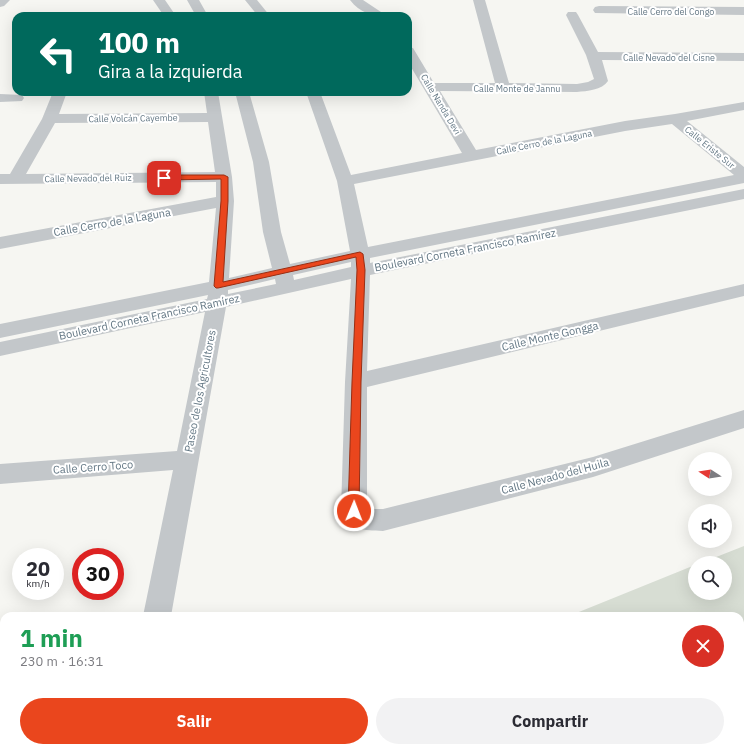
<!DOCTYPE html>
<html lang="es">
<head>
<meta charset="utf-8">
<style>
  body { margin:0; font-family:"IBM Plex Sans",sans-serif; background:#f2f2f3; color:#2b2b33; height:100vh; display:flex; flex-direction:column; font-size:15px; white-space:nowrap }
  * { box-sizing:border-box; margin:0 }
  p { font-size:13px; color:#7c7c81 }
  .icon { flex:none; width:22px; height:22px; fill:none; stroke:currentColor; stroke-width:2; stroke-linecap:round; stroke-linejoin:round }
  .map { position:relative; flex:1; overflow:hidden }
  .details { position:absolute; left:0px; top:612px; width:744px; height:140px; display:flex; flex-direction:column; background:#fff; border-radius:12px 12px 0 0; box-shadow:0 4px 16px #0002 }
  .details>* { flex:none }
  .hud { position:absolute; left:12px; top:12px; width:400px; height:84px; border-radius:12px; box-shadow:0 4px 16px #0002; background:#00695c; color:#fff; overflow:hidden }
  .needle { width:26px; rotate:282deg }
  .fabs { position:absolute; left:688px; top:452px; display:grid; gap:8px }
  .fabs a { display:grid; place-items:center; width:44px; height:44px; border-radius:50%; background:#fff; box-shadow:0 4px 16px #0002; font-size:20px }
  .speed { position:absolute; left:12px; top:548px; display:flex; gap:8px; font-size:20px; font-weight:700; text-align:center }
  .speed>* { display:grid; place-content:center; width:52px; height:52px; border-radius:50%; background:#fff; box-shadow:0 4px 16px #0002; line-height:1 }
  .speed small { font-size:10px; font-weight:400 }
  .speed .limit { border:6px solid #d22; background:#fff; color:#111 }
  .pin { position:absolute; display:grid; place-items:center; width:34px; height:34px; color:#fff; margin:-17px; border-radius:8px; box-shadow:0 2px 6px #0006 }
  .me { position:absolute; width:44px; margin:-22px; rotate:1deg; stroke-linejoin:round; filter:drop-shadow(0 0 3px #0008) }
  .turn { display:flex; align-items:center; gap:14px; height:84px; padding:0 20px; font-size:18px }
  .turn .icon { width:52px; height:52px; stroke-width:2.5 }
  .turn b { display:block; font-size:28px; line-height:34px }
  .round { display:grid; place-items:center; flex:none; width:42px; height:42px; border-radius:21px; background:#f2f2f3 }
  .head { display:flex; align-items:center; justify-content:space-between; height:68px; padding:0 20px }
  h1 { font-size:24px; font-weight:700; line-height:30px; color:#1e9e55 }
  .cta { display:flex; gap:8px; margin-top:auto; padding:8px 20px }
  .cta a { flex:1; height:46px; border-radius:24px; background:#ea461d; color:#fff; font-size:16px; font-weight:700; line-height:46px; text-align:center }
  .cta a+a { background:#f2f2f3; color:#2b2b33 }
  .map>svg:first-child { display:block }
</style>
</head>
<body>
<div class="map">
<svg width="744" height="752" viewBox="0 0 744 752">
  <rect width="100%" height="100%" fill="#f6f6f2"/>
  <path fill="#d7ddd3" d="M744 546V752H230L240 748H740V616H569L695 565V593H725V563H701Z"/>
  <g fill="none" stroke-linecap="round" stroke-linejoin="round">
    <path fill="#c3c7ca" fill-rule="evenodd" d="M0 0H10L4 6 0 7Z
      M153 0H165L176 16H164Z
      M187 0H199L208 16H196Z
      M245 0H257L270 16H258Z
      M350 0H363L387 16C372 16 360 13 350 0Z
      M473 0H485L509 83 577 84 588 82 594 79 586 55 566 15 568 12H576L578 15 598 52 744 53V61L602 60 608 81C602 90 587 91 577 92L440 91 476 150 625 121 675 114 744 102V110L687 121 744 167V183L370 258V263L744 189V199L370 275 367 371 744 284V296L367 387V507L369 509H383L593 457 744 410V428L593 477 383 531C363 530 351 531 341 511L345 382 351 279 226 307 171 616H143L173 470 0 484V464L177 451 205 312 0 356V342L207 299 208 295 0 338V324L209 282 216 208 0 249V237L216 197V182L0 184V174H10L42 119 53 92H67L59 114 207 113 204 92H218L232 177 234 201 229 278 272 268 263 232 253 162 235 92H249L269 162 281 232 290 264 350 251 337 181 306 92H320L351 175 462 153 408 62V47L413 48 434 83H495ZM208 122 215 172 26 174 55 123ZM672 124 734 175 368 247 354 184 625 131ZM351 262V267L294 280 293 275ZM275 279 276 284 228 294V290Z
      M599 6 744 7V15L595 13 593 10 595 7Z
      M0 94 22 95 24 98 22 101 0 102Z
      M0 626H4V654H0Z
      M118 748H150L149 752H117Z"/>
  </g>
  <path fill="#ea461d" stroke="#982e13" d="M224 175 228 177V201L223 282 360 252 363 254 365 270 361 382 359 511 357 514 354 515 350 514 348 511 352 382 357 270 356 257 218 288H216L214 286 221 201V179L164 180 161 178 164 175Z"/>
  <g text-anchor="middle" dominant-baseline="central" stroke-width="4" stroke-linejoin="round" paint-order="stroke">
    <g font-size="9" fill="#637784" stroke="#fff">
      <text x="671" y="11">Calle Cerro del Congo</text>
      <text x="669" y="57">Calle Nevado del Cisne</text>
      <text x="517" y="88">Calle Monte de Jannu</text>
      <text transform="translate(441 104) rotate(59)">Calle Nanda Devi</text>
      <text transform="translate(133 118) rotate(-1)">Calle Volcán Cayembe</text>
      <text transform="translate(544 142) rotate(-11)">Calle Cerro de la Laguna</text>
      <text transform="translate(710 147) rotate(39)">Calle Eriste Sur</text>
      <text transform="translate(88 178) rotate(-1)">Calle Nevado del Ruiz</text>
    </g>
    <g font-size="11" fill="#637784" stroke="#fff">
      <text transform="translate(112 222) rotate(-10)">Calle Cerro de la Laguna</text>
      <text transform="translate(465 250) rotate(-11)">Boulevard Corneta Francisco Ramírez</text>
      <text transform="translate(149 317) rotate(-12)">Boulevard Corneta Francisco Ramírez</text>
      <text transform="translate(550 336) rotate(-13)">Calle Monte Gongga</text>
      <text transform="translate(200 391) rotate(-79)">Paseo de los Agricultores</text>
      <text transform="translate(93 467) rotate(-4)">Calle Cerro Toco</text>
      <text transform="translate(555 476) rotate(-15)">Calle Nevado del Huila</text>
    </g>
  </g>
</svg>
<div class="fabs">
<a><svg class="needle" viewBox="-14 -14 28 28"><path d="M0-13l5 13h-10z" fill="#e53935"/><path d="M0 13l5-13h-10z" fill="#7c7c81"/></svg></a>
<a><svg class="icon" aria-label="sound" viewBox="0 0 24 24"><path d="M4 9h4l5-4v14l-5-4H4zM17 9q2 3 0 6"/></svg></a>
<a><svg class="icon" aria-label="search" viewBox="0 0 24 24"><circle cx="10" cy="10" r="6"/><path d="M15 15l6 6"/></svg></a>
</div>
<div class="speed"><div>20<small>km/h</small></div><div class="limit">30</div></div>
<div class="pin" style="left:164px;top:178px;background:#d93025"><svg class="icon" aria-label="arrive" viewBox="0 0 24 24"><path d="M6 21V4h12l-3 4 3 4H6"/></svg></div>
<svg class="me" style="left:354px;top:511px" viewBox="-20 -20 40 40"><circle r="17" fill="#ea461d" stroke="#fff" stroke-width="3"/><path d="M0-11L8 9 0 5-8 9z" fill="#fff"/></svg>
<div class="hud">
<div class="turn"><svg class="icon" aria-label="left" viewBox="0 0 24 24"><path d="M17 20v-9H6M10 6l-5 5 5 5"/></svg><div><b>100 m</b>Gira a la izquierda</div></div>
</div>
<section class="details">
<div class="head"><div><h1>1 min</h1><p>230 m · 16:31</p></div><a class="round" style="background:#d93025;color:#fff"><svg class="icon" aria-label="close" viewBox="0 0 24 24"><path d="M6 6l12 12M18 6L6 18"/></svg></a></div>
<div class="cta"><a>Salir</a><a>Compartir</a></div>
</section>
</div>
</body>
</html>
